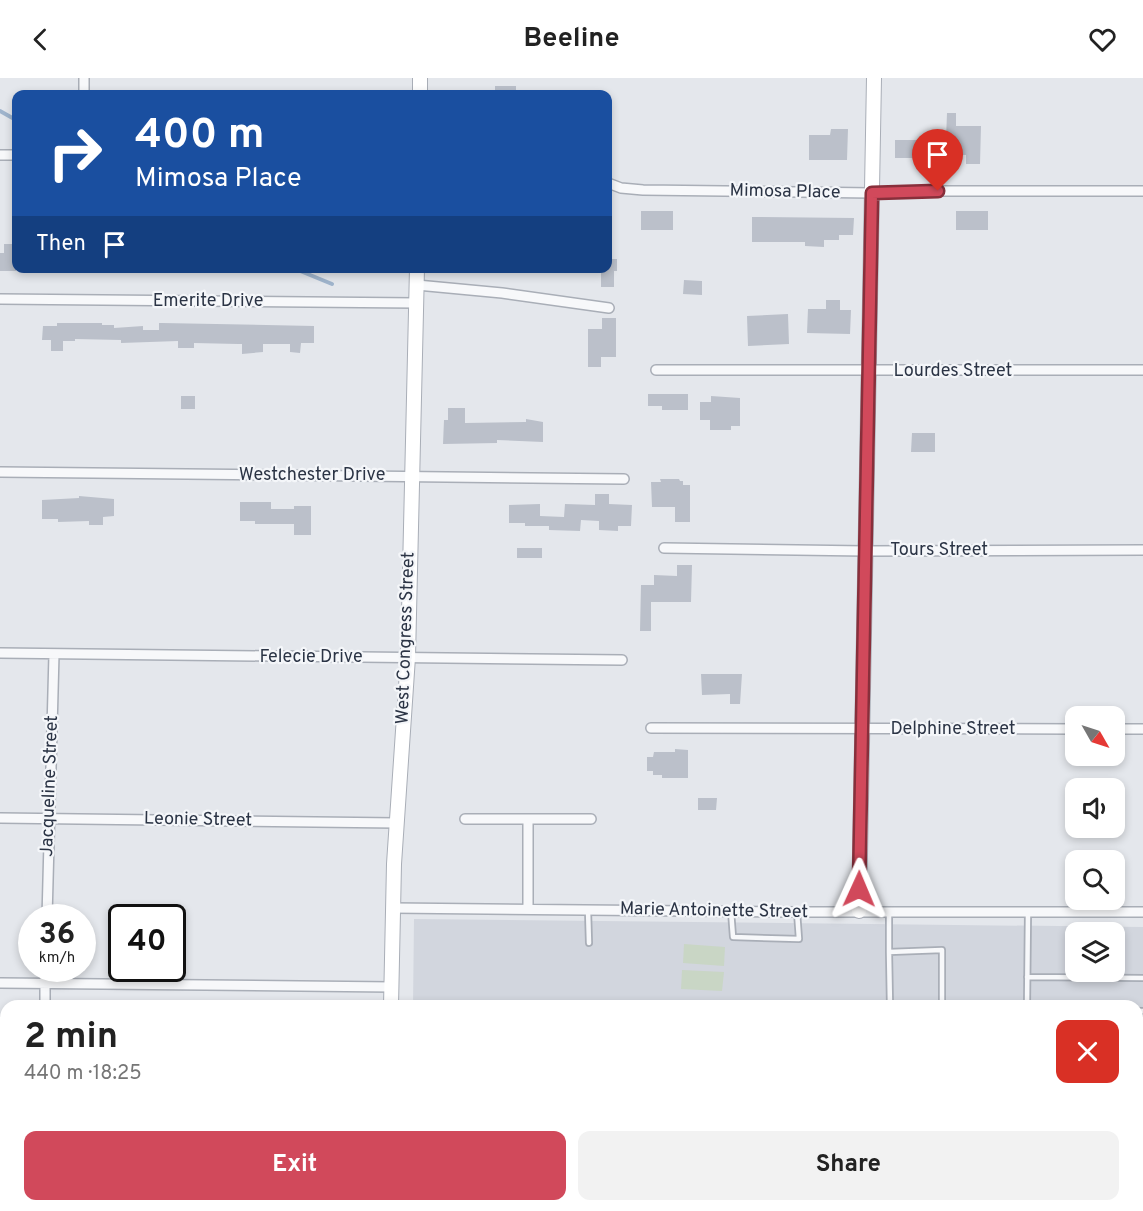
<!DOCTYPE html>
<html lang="en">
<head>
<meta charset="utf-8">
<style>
	body { margin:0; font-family:Overpass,sans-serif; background:#f2f2f2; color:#222; height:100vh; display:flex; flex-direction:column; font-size:22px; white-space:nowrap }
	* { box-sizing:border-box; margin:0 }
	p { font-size:20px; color:#767676 }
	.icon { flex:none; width:33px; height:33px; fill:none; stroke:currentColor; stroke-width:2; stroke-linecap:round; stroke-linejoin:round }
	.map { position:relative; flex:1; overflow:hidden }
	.panel { position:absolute; left:0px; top:922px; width:1143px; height:212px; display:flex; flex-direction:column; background:#fff; border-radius:18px 18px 0 0; box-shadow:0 3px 9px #0003 }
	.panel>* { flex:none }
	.guide { position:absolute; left:12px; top:12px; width:600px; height:183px; border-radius:12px; box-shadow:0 3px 9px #0003; background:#1a4fa0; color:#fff; overflow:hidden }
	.needle { width:39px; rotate:129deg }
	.tools { position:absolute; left:1065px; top:628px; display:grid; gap:12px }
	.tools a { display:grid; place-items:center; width:60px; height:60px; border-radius:12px; background:#fff; box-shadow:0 3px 9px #0003; font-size:30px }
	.speed { position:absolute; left:18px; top:826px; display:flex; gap:12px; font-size:30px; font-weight:700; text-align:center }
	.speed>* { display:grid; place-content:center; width:78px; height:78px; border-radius:50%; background:#fff; box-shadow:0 3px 9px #0003; line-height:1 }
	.speed small { font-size:15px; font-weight:400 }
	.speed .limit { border:3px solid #111; border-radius:9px; background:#fff; color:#111 }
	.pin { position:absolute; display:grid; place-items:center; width:51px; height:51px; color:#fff; margin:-62px -26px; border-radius:50% 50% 50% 0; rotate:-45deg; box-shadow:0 0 6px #0007 }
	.pin .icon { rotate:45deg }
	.me { position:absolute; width:66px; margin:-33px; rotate:1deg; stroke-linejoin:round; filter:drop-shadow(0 0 4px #0008) }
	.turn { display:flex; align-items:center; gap:21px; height:126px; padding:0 24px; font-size:27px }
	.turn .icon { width:78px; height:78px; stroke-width:2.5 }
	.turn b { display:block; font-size:42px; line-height:51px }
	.then { display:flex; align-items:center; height:57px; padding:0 24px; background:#0003; gap:12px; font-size:22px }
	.round { display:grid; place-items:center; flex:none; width:63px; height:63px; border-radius:12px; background:#f2f2f2 }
	.headline { display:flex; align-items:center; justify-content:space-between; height:102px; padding:0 24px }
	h1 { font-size:36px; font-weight:700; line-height:45px }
	.cta { display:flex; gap:12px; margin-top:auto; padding:12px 24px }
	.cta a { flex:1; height:69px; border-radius:12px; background:#d1495b; color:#fff; font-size:24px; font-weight:700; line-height:69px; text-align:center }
	.cta a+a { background:#f2f2f2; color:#222 }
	header { display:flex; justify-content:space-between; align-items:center; height:78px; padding:0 24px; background:#fff; font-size:27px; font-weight:700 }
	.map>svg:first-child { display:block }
	.built { fill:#d2d6de; fill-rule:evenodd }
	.green { fill:#c9d6c5 }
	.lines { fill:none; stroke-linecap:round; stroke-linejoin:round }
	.stream { stroke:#9fb4cc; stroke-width:4 }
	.building { fill:#bbc0ca }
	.lane-casing { stroke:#a9aeb7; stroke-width:8 }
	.street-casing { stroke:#a9aeb7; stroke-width:12 }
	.secondary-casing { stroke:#a9aeb7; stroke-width:16 }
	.lane { stroke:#f7f8fa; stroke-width:4.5 }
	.street { stroke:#f7f8fa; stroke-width:9 }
	.secondary { stroke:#fff; stroke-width:14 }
	.route-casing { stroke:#882f3b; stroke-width:15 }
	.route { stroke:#d1495b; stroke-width:10 }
	.labels { text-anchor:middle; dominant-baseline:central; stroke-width:4.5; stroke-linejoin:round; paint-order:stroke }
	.street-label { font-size:18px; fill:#2b3445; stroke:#f4f6f9 }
</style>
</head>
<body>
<header><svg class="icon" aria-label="back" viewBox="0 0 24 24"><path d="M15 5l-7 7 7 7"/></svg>Beeline<svg class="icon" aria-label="heart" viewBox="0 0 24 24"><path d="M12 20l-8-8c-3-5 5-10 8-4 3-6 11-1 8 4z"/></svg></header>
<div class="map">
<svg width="1143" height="1133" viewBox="0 0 1143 1133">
	<rect width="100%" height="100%" fill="#e4e7ec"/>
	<!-- built -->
	<path class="built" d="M414 841 1143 849V1133H410V1128H1137V928H413ZM1076 855H1114V894H1076Z"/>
	<!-- green -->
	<path class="green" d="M684 866 725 869 724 888 683 885Z
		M682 892 724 894 722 913 681 911Z
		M1137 1080H1143V1133H974V1128H1137Z"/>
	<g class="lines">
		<!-- stream -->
		<path class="stream" d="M0 33 16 42
			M293 190 332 206"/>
	</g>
	<!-- building -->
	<path class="building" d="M495 8H516V16H495Z
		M947 35H956V48H981L980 86H966V77L936 76V80H895V62H946Z
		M831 51H848L847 82H809V57H830Z
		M641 133H673V152H641Z
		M956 133H988V152H956Z
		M752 139 854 140 853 157H839V162H824V169L805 168V164H752Z
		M4 166H16V193H0V175H4Z
		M608 181H617V193H614V209H601V190H608Z
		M684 202 702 203V217L683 216Z
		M826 222H840V232H851L850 256 807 255 808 231H826Z
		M788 236 789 266 748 268 747 238Z
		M602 240H616V279H601V289H588V251H602Z
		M57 245H102V247H114V250L143 248V252H159V245H162L314 248V265H301L300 275 290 274V266H263V274L242 276V266H238L194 265V270H178V263L121 265V262L75 261V263H63V273H51V262H42L43 248H57Z
		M648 316H688V332H662V328H648Z
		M181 318H195V331H181Z
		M711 318 740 320V348H731V352H710V342H700V324H711Z
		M448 330H465V345L526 344V341L543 344V364L497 362V365L443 366 444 342H448Z
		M912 355H935V374H911Z
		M660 401H679L680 403H683V407H690V444H675V429H652L651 404H661Z
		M595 416H609V426L632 427 631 448H618V453L599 452V443L581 442 580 453 549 452V448H525V445H509V427L540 426V438L564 439 565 426 595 427Z
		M79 418 114 421V438L103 439V447H89V443L58 444V441H42V422L79 420Z
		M240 424H271V431H294V428H311V457H294V446H255V443H240Z
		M517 470H542V480H517Z
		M677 487H692L691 524H651V553H640L641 507H654V497L677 498Z
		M701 596H742L740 626H730V616L702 617Z
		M675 671 688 672V700H662V697H653V693H647V679H653L654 674H675Z
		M698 720H717L716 732H698Z"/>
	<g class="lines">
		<!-- lane casing -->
		<g class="lane-casing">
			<path id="lane" d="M588 832 589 865
				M731 833 733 859 799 861 797 834
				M889 834V874L942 872V928
				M889 874 890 928
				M1027 899 1143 900
				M1027 928 1028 834
				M1137 933H1143
				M1137 967H1143
				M1137 999H1143
				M681 1128V1133
				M518 1133V1128"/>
		</g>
		<!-- street casing -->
		<g class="street-casing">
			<path id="street" d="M84 16V0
				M0 77H16
				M608 105 621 110 643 112 872 115 938 113H1143
				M417 207 502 215 609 230
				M0 221 416 225
				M656 292H1143
				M0 394 624 401
				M664 470 865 473 1143 472
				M0 575 622 582
				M651 650 1076 651
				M1114 651H1143
				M0 740 396 745
				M465 741H591
				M393 830 797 834H1143
				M528 831V741
				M47 840 54 576
				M0 905 392 909
				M45 928V891
				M0 1084H6
				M0 1099H6
				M40 1133V1128"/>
		</g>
		<!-- secondary casing -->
		<g class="secondary-casing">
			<path id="secondary" d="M420 16V0
				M859 833 874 0
				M391 928 394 786 408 579 417 190
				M386 1133V1128"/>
		</g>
		<!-- lane -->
		<use href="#lane" class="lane"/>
		<!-- street -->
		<use href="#street" class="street"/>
		<!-- secondary -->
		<use href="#secondary" class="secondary"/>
	</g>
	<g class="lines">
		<!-- route casing -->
		<g class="route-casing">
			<path id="route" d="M859 811 872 115 938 113"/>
		</g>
		<!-- route -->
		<use href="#route" class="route"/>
	</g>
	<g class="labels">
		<!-- street labels -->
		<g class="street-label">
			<text transform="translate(785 114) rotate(1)">Mimosa Place</text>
			<text x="208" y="223">Emerite Drive</text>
			<text x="953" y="293">Lourdes Street</text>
			<text x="312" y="397">Westchester Drive</text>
			<text x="939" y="472">Tours Street</text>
			<text transform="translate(406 560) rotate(-88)">West Congress Street</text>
			<text x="311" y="579">Felecie Drive</text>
			<text x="953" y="651">Delphine Street</text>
			<text transform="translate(50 708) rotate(-88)">Jacqueline Street</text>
			<text transform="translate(198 742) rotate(1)">Leonie Street</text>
			<text transform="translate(714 833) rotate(1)">Marie Antoinette Street</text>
		</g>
	</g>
</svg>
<div class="tools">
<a><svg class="needle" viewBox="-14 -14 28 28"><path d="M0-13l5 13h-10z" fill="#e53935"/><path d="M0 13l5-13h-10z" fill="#767676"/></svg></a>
<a><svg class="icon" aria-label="sound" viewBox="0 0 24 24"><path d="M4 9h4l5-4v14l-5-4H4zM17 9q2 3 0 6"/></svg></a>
<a><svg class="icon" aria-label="search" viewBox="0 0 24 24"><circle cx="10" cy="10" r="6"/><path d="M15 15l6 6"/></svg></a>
<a><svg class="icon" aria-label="layers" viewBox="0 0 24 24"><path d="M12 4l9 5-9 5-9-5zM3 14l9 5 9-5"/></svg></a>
</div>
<div class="speed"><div>36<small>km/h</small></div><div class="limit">40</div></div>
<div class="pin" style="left:938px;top:113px;background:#d93025"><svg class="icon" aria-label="arrive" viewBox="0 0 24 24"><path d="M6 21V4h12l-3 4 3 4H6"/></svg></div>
<svg class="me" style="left:859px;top:811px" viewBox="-20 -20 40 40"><path d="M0-17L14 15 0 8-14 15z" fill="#d1495b" stroke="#fff" stroke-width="4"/></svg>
<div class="guide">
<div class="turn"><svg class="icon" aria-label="right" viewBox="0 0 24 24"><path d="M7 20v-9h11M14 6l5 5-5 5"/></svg><div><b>400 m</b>Mimosa Place</div></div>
<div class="then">Then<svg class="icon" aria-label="arrive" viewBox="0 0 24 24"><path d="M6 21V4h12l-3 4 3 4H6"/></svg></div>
</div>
<section class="panel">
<div class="headline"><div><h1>2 min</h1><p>440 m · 18:25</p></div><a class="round" style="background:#d93025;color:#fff"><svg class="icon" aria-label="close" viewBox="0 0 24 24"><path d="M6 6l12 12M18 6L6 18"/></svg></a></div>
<div class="cta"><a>Exit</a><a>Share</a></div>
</section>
</div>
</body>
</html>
